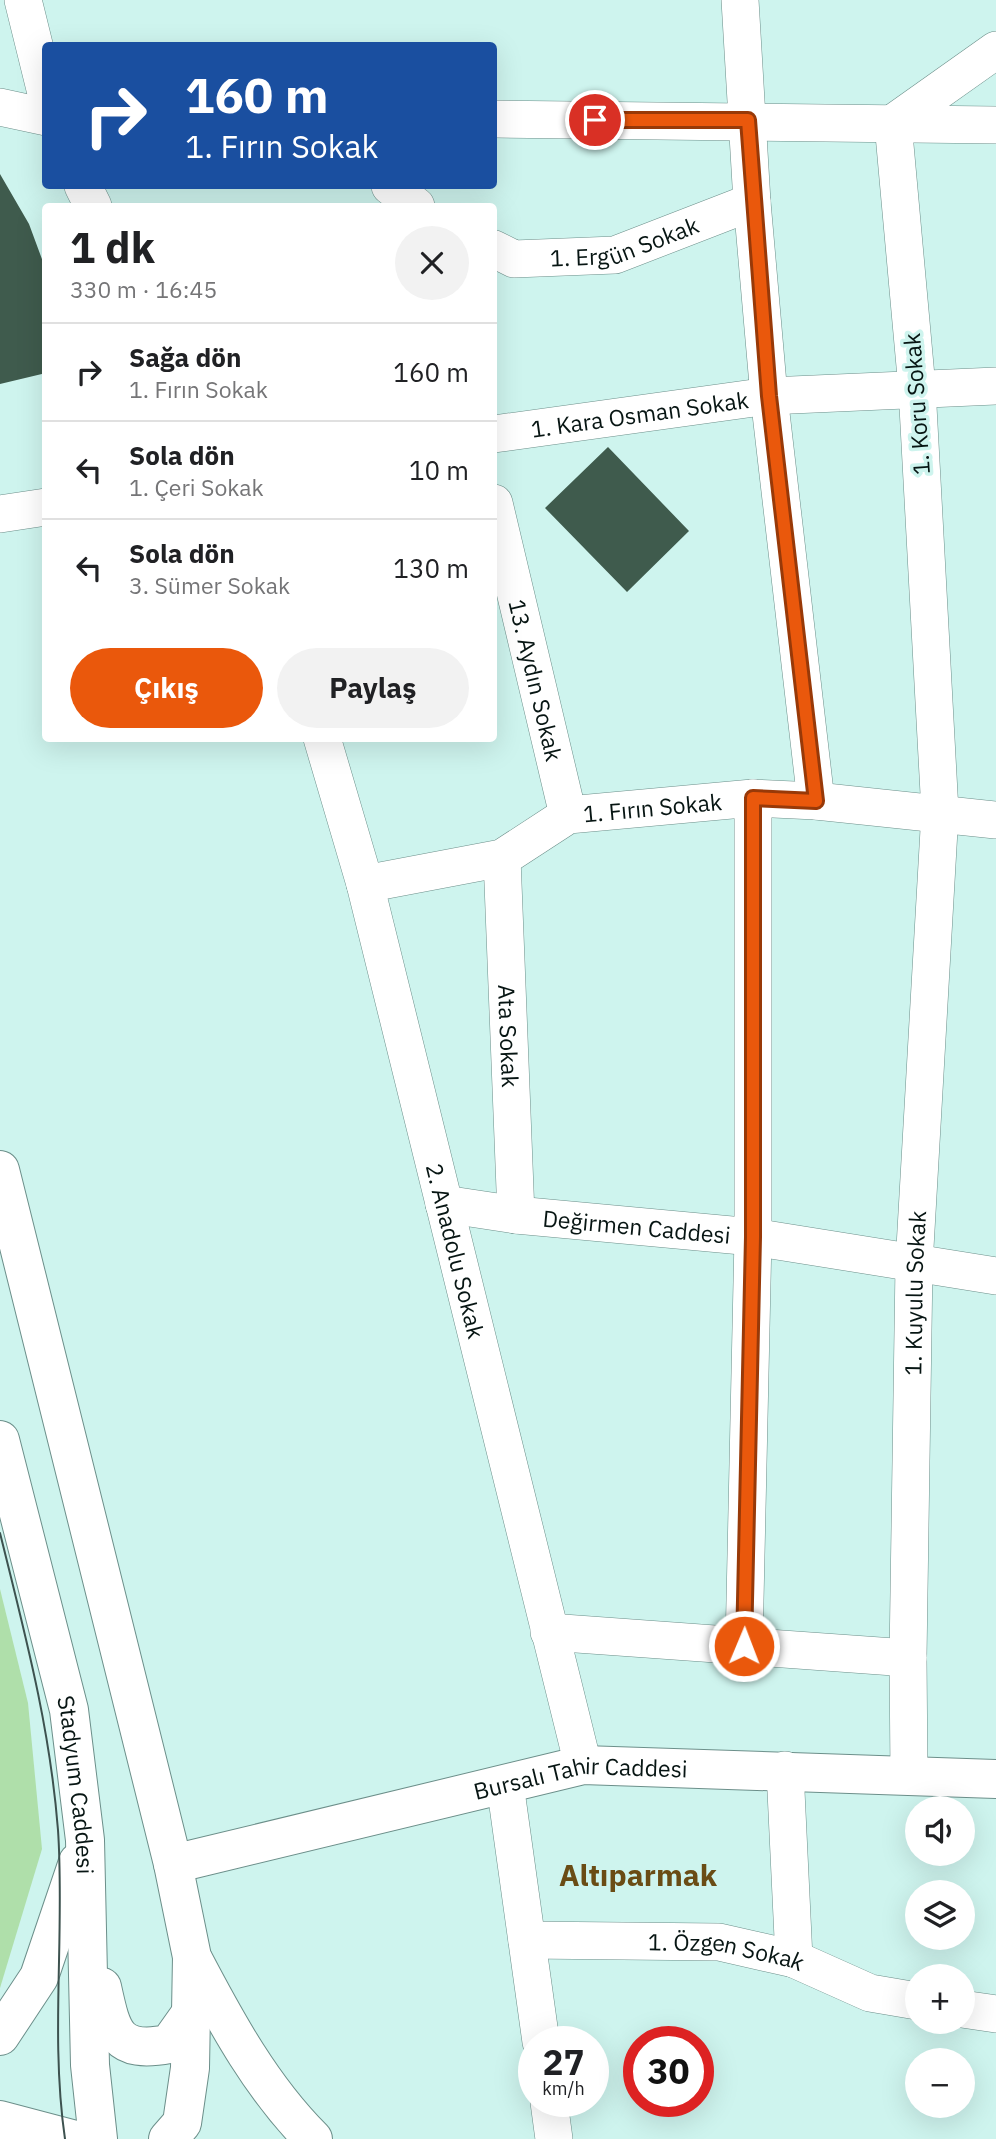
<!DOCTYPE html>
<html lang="tr">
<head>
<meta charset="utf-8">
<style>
	body { margin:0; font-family:"IBM Plex Sans",sans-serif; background:#f2f2f2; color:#202124; height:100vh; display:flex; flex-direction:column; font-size:26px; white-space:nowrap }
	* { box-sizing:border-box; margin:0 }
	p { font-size:23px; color:#757577 }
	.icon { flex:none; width:38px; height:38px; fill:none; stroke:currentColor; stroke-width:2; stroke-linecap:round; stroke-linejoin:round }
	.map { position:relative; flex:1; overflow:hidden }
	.panel { position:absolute; left:42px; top:203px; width:455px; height:539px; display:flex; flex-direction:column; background:#fff; border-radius:7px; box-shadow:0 7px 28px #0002 }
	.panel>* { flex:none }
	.hud { position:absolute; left:42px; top:42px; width:455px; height:147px; border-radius:7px; box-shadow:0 7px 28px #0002; background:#1a4fa0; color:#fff; overflow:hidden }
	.controls { position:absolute; left:905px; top:1796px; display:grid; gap:14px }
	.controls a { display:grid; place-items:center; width:70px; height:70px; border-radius:50%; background:#fff; box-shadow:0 7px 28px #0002; font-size:35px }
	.speed { position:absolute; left:518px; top:2026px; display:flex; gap:14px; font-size:35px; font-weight:700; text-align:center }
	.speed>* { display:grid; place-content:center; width:91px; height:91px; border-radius:50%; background:#fff; box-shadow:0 7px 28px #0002; line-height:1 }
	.speed small { font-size:18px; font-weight:400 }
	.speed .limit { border:10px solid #d22; background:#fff; color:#111 }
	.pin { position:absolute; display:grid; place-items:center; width:60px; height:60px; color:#fff; margin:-30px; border:4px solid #fff; border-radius:50%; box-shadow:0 2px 7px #0007 }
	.me { position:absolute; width:77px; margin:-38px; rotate:1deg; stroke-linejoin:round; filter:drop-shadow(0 0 5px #0008) }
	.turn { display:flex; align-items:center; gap:24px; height:147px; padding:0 28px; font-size:32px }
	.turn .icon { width:91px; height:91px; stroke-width:2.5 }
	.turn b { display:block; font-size:49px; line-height:60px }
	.round { display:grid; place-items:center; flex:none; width:74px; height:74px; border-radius:37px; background:#f2f2f2 }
	.head { display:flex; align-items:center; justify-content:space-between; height:119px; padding:0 28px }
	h1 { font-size:42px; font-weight:700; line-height:52px }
	.primary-button { display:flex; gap:14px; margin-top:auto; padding:14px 28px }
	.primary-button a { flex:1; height:80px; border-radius:42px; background:#ea580c; color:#fff; font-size:28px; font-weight:700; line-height:80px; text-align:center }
	.primary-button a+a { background:#f2f2f2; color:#202124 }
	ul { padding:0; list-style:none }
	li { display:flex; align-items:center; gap:21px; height:98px; padding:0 28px; border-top:2px solid #e0e0e0 }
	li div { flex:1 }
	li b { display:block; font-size:26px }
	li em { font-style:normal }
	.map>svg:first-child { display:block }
	.green { fill:#afdfaa }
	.building { fill:#3f5b4d }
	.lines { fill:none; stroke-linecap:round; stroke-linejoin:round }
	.minor-casing { stroke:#6c8f8a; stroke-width:38 }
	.major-casing { stroke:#6c8f8a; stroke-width:40 }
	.minor { stroke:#fff; stroke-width:37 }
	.major { stroke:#fff; stroke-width:38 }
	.tram { stroke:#3d524f; stroke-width:2 }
	.route-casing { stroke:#983908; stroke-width:18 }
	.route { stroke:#ea580c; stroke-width:12 }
	.labels { text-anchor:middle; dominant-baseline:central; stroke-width:7; stroke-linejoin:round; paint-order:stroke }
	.street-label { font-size:23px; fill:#071513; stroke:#cef4ee }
	.district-label { font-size:30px; font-weight:bold; fill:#6a4c15; stroke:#cef4ee }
</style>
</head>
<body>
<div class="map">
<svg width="996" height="2139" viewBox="0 0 996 2139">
	<rect width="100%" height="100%" fill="#cef4ee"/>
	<!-- green -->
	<path class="green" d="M0 1589 28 1703 42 1849 0 1988Z"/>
	<!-- building -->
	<path class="building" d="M0 174 29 224 46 270V373L0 384Z
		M608 447 689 531 627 592 545 508Z"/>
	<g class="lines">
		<!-- minor casing -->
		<g class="minor-casing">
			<g id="minor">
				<path d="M23 0 46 93"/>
				<path d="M740 0 752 202 769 396 816 801"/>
				<path d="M0 107 46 117"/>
				<path d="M494 119 996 125"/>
				<path d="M83 186 93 206"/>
				<path d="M390 186 416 206"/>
				<path id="s1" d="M494 249 514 259 615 255 752 202"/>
				<path id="s2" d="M494 434 769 396 996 386"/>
				<path id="s3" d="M494 503 568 815"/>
				<path d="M0 514 46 507"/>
				<path id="s4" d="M322 738 365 884 583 1765"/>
				<path id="s5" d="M502 858 516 1215"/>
				<path id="s6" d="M365 884 502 858 568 815 753 798 816 801 996 820"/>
				<path id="s7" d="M444 1204 516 1215 753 1237 996 1276"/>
				<path d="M549 1632 908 1658"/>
				<path d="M744 1646 753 1237V798"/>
				<path d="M785 1770 794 1959"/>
				<path id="s8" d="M909 1774 908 1658 914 1265 940 812 917 388 893 123 996 50"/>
				<path d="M505 1784 541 2042"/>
				<path id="s9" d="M527 1940 719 1942 794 1959 870 1993 917 2001"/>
				<path d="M962 2009 996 2014"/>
				<path d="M549 2102 554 2139"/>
			</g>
		</g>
		<!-- major casing -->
		<g class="major-casing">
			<g id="major">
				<path d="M0 1170 173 1864 192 1957 190 2068 182 2123 168 2139"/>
				<path id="s10" d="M0 1440 69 1710 85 1840 90 2065 98 2139"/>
				<path id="s11" d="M173 1864 583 1765 996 1779"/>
				<path d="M194 1961C227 2024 262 2088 313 2139"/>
				<path d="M102 1987C112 2033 116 2054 169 2044L191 2013"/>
				<path d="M0 2036 39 1977 78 1862"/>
				<path d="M0 2120 72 2139"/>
			</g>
		</g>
		<!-- minor -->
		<use href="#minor" class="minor"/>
		<!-- major -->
		<use href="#major" class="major"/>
		<!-- tram -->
		<path class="tram" d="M0 1533C25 1634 50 1727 58 1830 65 1933 50 2037 65 2139"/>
	</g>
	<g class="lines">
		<!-- route casing -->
		<g class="route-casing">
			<path id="route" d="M595 120H748L769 396 816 801 753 798V1237L744 1646"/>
		</g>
		<!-- route -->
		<use href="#route" class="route"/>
	</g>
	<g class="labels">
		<!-- street labels -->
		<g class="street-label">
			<text stroke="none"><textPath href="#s1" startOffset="135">1. Ergün Sokak</textPath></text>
			<text transform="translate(916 404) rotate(-94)">1. Koru Sokak</text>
			<text stroke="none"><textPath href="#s2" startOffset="147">1. Kara Osman Sokak</textPath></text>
			<text stroke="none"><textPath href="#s3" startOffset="182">13. Aydın Sokak</textPath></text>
			<text stroke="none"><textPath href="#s6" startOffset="303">1. Fırın Sokak</textPath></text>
			<text stroke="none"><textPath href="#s5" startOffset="178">Ata Sokak</textPath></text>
			<text stroke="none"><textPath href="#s7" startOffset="194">Değirmen Caddesi</textPath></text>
			<text stroke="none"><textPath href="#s4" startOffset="530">2. Anadolu Sokak</textPath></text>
			<text stroke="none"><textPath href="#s8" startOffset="481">1. Kuyulu Sokak</textPath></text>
			<text stroke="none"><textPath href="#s11" startOffset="418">Bursalı Tahir Caddesi</textPath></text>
			<text stroke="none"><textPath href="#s10" startOffset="354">Stadyum Caddesi</textPath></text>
			<text stroke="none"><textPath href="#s9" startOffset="200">1. Özgen Sokak</textPath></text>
		</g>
		<!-- district labels -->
		<g class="district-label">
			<text x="638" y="1874">Altıparmak</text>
		</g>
	</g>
</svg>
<div class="controls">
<a><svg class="icon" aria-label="sound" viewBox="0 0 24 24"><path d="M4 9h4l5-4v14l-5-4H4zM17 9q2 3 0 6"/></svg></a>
<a><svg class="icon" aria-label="layers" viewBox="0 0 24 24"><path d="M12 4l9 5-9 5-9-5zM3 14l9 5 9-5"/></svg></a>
<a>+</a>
<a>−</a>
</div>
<div class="speed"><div>27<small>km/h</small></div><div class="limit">30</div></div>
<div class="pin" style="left:595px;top:120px;background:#d93025"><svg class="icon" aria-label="arrive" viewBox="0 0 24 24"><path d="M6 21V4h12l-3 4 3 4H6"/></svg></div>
<svg class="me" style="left:744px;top:1646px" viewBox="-20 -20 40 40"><circle r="17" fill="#ea580c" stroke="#fff" stroke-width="3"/><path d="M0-11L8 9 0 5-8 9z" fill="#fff"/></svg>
<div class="hud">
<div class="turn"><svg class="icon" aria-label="right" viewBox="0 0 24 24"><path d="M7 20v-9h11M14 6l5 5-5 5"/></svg><div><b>160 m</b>1. Fırın Sokak</div></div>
</div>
<section class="panel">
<div class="head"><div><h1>1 dk</h1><p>330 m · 16:45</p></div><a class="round"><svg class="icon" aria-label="close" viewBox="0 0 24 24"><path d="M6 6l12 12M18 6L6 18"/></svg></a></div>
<ul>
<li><svg class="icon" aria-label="right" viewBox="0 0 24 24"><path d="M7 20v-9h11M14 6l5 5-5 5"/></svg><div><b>Sağa dön</b><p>1. Fırın Sokak</p></div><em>160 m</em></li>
<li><svg class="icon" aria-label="left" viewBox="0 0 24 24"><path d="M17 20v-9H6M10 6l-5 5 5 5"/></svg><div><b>Sola dön</b><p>1. Çeri Sokak</p></div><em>10 m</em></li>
<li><svg class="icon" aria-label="left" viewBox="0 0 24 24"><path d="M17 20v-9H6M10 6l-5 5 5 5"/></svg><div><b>Sola dön</b><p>3. Sümer Sokak</p></div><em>130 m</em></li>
</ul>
<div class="primary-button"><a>Çıkış</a><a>Paylaş</a></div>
</section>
</div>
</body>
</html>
